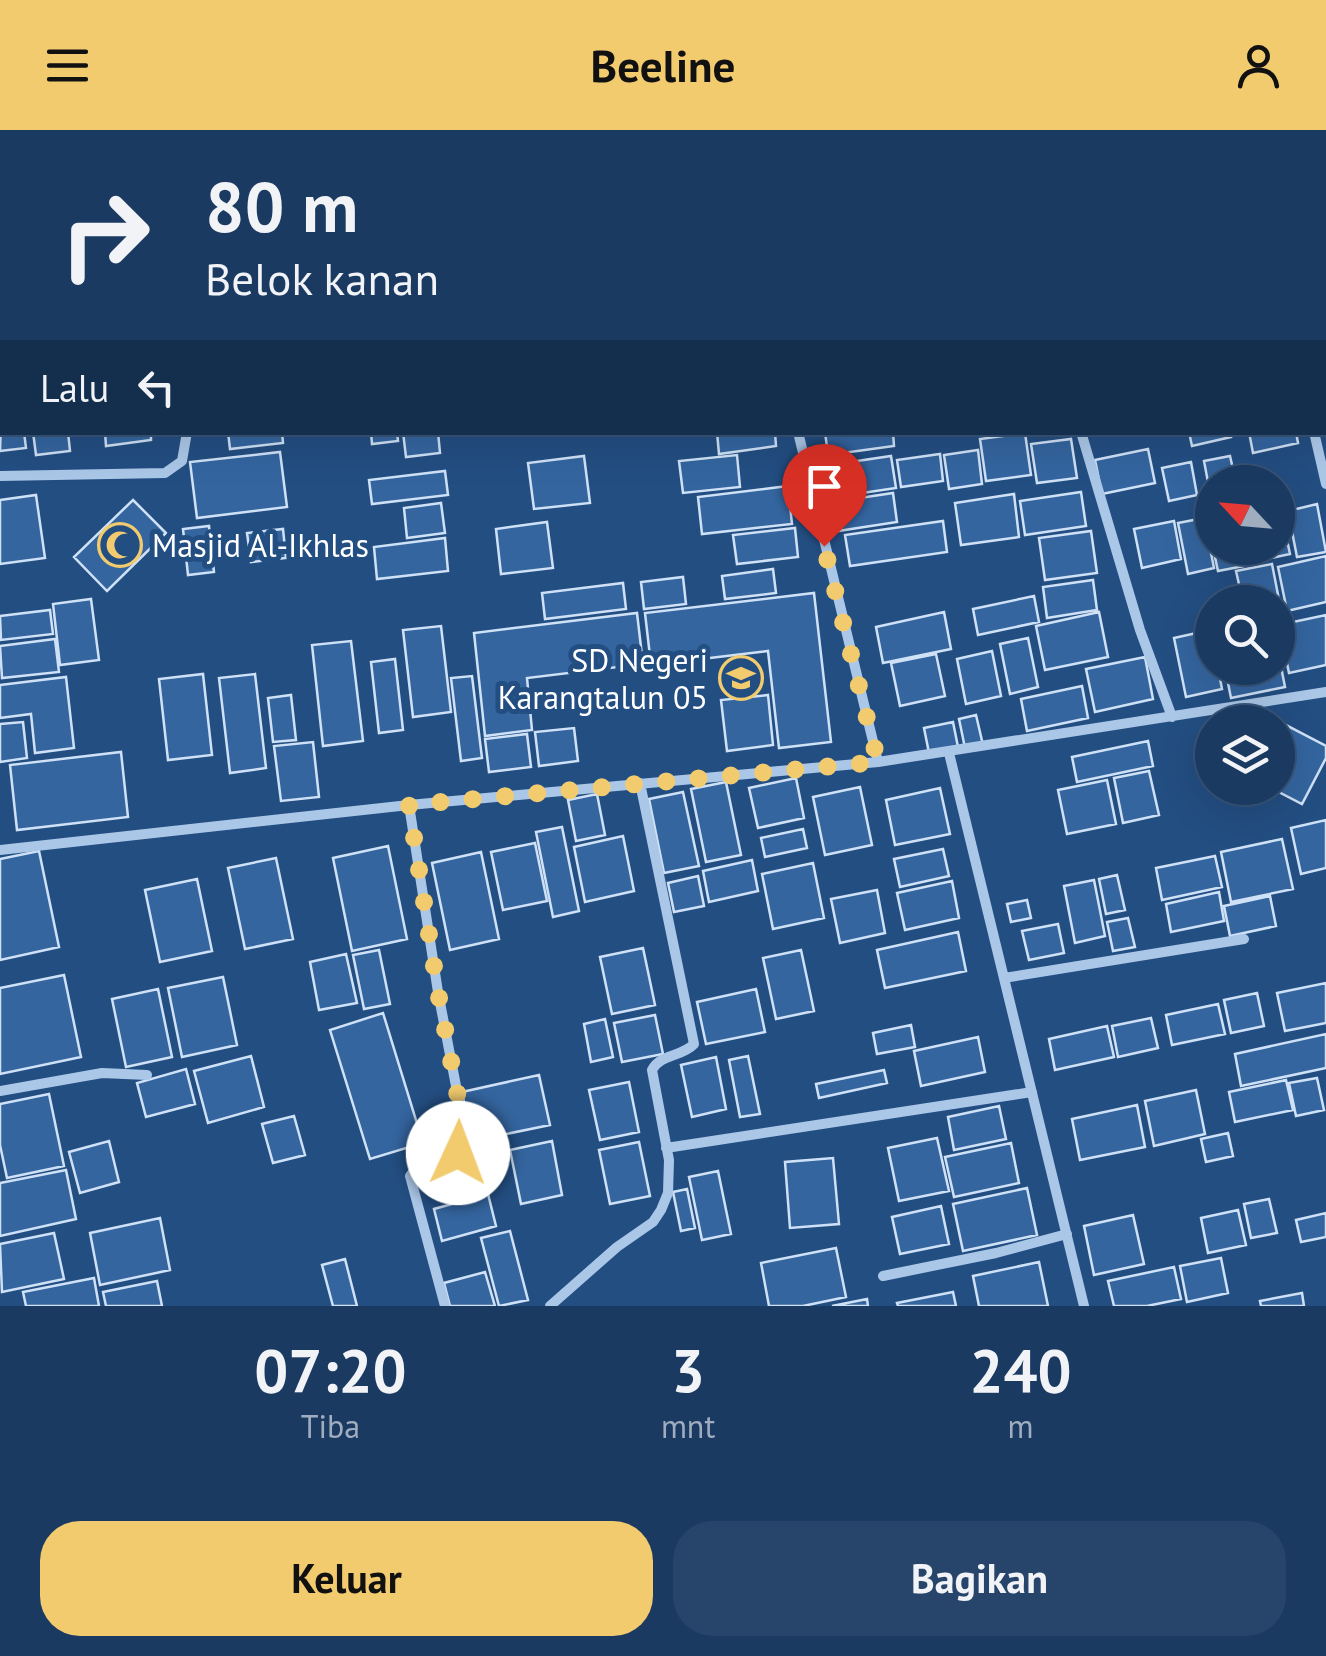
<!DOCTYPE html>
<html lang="id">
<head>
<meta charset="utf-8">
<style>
	body { margin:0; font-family:"PT Sans",sans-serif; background:#27456b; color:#f1f3f6; height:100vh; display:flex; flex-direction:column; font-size:38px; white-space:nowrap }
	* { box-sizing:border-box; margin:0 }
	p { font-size:32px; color:#9fadbe }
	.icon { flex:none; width:55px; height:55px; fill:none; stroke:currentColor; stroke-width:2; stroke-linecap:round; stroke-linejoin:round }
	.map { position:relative; height:1176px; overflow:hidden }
	.drawer { display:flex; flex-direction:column; background:#1a3a62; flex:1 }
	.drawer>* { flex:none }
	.top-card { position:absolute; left:0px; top:0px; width:1328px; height:305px; box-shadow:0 10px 40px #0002,0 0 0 2px #385477; background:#1a3a62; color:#f1f3f6; overflow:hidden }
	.needle { width:65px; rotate:296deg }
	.fabs { position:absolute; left:1195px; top:335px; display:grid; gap:20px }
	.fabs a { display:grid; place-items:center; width:100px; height:100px; border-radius:50%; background:#1a3a62; box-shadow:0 10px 40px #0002,0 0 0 2px #385477; font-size:50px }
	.pin { position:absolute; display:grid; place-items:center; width:85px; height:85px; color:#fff; margin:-102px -42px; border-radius:50% 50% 50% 0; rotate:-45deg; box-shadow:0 0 10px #0007 }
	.pin .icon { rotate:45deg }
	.me { position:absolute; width:110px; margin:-55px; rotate:2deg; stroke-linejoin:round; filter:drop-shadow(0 0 8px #0008) }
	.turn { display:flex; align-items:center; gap:35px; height:210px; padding:0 40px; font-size:45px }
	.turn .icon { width:130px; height:130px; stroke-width:2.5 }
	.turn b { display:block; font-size:70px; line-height:85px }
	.then { display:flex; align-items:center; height:95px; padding:0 40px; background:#0003; gap:20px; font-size:38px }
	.eta { display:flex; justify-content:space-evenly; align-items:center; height:170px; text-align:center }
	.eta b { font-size:60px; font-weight:800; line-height:70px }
	.button { display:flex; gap:20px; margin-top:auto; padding:20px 40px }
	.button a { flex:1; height:115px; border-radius:40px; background:#f2cb6f; color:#111; font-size:40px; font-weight:800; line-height:115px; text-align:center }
	.button a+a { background:#27456b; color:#f1f3f6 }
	header { display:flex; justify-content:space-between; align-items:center; height:130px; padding:0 40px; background:#f2cb6f; color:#111; font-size:45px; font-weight:800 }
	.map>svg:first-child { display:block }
	.building { fill:#34659f; stroke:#cfe1f6; stroke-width:2.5 }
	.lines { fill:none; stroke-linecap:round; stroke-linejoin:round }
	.minor { stroke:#abc7e8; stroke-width:10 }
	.route { stroke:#f2cb6f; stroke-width:18; stroke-dasharray:0 32.4 }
	.labels { text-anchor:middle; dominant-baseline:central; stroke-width:10; stroke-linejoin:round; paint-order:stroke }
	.poi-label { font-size:32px; fill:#fff; stroke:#234e82; text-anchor:start }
</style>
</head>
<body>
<header><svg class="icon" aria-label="menu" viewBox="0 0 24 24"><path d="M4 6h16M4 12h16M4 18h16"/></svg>Beeline<svg class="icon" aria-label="person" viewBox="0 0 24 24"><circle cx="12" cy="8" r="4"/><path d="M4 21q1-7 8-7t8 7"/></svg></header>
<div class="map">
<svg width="1326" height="1176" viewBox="0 0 1326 1176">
	<rect width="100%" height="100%" fill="#234e82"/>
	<!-- building -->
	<path class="building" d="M358 0H415V2H358Z
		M521 0H562V2H521Z
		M565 0H610V2H565Z
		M624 0H718L719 2H625Z
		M865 0H941V2H865Z
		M2 263V302H24L26 318 0 321Z
		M33 302H68L70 321 36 325Z
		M105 302H151V310L106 316Z
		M228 302H282L283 313 230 319Z
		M371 302H397L398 311 372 314Z
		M403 302H438L440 323 406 327Z
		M717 302H775L776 316 719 324Z
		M825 302H893L894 316 828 325Z
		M1189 302H1230L1231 307 1192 316Z
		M1249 302H1296L1298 313 1253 323Z
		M1025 303 1031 345 986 351 980 309Z
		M1071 309 1077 348 1037 353 1031 314Z
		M1148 319 1155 353 1102 364 1095 330Z
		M978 320 982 354 949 359 944 325Z
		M280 322 287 377 197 388 190 332Z
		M940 324 943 351 901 357 897 330Z
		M737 325 740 357 683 363 679 331Z
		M584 326 590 373 534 379 528 333Z
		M891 326 896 358 835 367 830 335Z
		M1230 326 1236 352H1212L1211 368 1204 331Z
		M1191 332 1197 365 1169 371 1162 338Z
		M445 341 448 365 372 374 369 350Z
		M788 356 792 394 702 404 698 367Z
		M1081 362 1086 396 1025 405 1020 371Z
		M893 363 897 392 838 401 833 372Z
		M1014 364 1019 407 961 415 955 373Z
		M36 365 45 428 0 434V370Z
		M133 370 166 403 107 461 74 427Z
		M441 373 445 403 407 408 404 378Z
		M1317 374 1326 422 1297 427 1288 381Z
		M1204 388 1214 438 1188 444 1178 393Z
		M943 391 947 422 850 436 845 405Z
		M1174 391 1181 429 1142 438 1134 399Z
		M1283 391 1290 424 1253 432 1249 418H1278V392Z
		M547 392 553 438 501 444 496 399Z
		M209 396 214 442 188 445 183 399Z
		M795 398 798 427 737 434 733 405Z
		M283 399 286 428 251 432 247 403Z
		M1091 401 1097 443 1045 450 1039 408Z
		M445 408 448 441 377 449 374 417Z
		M1213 418H1240L1244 436 1218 441Z
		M1326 426V472L1287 481 1278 437Z
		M1272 434 1281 480 1278 481V472H1243L1236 441Z
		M773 439 776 463 725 469 722 446Z
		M683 447 686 474 644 479 641 452Z
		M1093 450 1097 480 1047 488 1043 457Z
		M623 453 626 479 545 489 542 463Z
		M814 463 831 612 779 618 768 521 651 535 645 483Z
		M1034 466 1039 492 978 505 973 479Z
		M91 469 99 530 60 535 53 474Z
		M50 480 53 504 1 510 0 486Z
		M944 482 951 519 883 533 876 497Z
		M1099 482 1108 527 1045 540 1036 496Z
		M637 483 643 534 527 548 532 600 485 606 474 503Z
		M1326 485V535L1289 543 1279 495Z
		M441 496 451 582 413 587 403 500Z
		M1210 500 1212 538H1218L1222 559 1186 567 1174 508Z
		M1028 508 1038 557 1010 564 1000 514Z
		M55 509 59 542 2 548 0 516Z
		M351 511 363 611 323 616 312 515Z
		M992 521 1001 566 966 574 957 529Z
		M1278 521 1285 557 1231 568 1225 538H1278Z
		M936 524 945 566 900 576 891 533Z
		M1145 527 1153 569 1095 582 1086 539Z
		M395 529 403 600 379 603 371 532Z
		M203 544 212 625 168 630 159 549Z
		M255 544 266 638 230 643 219 548Z
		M472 546 482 628 461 631 451 548Z
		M66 547 74 618 35 623 31 584 0 588V555Z
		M1082 556 1088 588 1027 601 1021 569Z
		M291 565 296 610 273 612 268 568Z
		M768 565 773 615 727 621 721 570Z
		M1259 581 1326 616V628L1302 674 1271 658H1278V592H1253Z
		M976 585 983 615 965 618 959 589Z
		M23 592 27 628 0 632V594Z
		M953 592 958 617 929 623 924 598Z
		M574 598 578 631 539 636 535 602Z
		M527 604 531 637 489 642 485 609Z
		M1148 611 1153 636 1077 652 1072 627Z
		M313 612 319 667 281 671 274 616Z
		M121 622 128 687 17 700 10 635Z
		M1149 641 1159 685 1123 693 1114 648Z
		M796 648 804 688 758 698 749 658Z
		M1107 650 1116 694 1067 704 1058 660Z
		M726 652 741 725 706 732 691 659Z
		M860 657 872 715 825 725 813 667Z
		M940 658 950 704 895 715 886 670Z
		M683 662 699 736 664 743 649 669Z
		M597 664 605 705 576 711 568 670Z
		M1326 690V738L1301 744 1291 698Z
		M562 697 579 781 553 787 536 702Z
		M803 699 807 718 765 727 761 708Z
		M623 706 634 761 585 772 574 717Z
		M1282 709 1293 759 1231 772 1221 722Z
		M535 713 547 771 503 780 491 722Z
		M388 716 407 809 352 821 333 728Z
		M943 719 949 746 900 757 894 729Z
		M39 721 59 817 0 830V729Z
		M481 722 499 809 450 820 432 733Z
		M1215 726 1222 757 1162 770 1156 738Z
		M276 728 293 809 245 819 228 738Z
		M752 730 758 761 709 772 703 741Z
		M813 733 824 788 773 799 762 744Z
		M1117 745 1125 780 1106 784 1099 749Z
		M698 746 704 776 674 782 668 753Z
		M197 749 212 821 160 832 145 760Z
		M1094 750 1105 806 1075 813 1064 756Z
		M952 751 959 788 905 800 897 763Z
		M877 760 885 803 840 813 831 769Z
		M1219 762 1224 791 1171 802 1166 774Z
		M1270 766 1276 796 1230 806 1224 776Z
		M1027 770 1031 788 1011 792 1007 774Z
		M1128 788 1135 817 1113 821 1107 792Z
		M1058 794 1064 823 1029 830 1022 801Z
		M958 802 966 841 885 858 877 820Z
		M643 818 655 875 612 884 600 827Z
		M379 820 390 874 364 879 353 825Z
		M801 820 814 881 776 889 763 828Z
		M346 824 357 873 319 880 310 832Z
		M64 845 81 927 0 944V858Z
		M223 847 237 915 182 927 168 858Z
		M1326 853V893L1285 901 1277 863Z
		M158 859 172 927 126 937 112 869Z
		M756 859 765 902 706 914 697 872Z
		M1257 863 1264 896 1231 903 1224 870Z
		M1218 874 1225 904 1172 915 1166 885Z
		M383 883 423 1013 370 1029 330 900Z
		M655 885 663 924 622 932 614 893Z
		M1151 888 1158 918 1118 927 1112 896Z
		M605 889 613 927 591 932 584 894Z
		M911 895 915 917 877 924 873 903Z
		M1107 896 1114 927 1055 940 1049 909Z
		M1326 904V938L1241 956 1235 924Z
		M978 907 985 942 921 956 914 921Z
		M251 926 264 977 208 993 194 941Z
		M748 926 760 984 740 987 729 930Z
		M716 927 726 979 692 987 681 935Z
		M186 939 195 974 146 987 137 953Z
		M884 940 887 953 819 968 816 954Z
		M539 945 550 995 472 1011 462 962Z
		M1317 948 1324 980 1296 986 1289 953Z
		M1286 950 1293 980 1235 992 1229 962Z
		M629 952 639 1002 600 1010 589 960Z
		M1196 960 1205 1004 1154 1016 1145 971Z
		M49 964 64 1036 7 1048 0 1015V974Z
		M1137 975 1145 1017 1080 1030 1072 989Z
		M999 976 1006 1009 954 1020 948 987Z
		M294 986 305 1025 273 1033 262 994Z
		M1228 1003 1233 1026 1206 1032 1201 1009Z
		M937 1008 949 1061 899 1071 888 1018Z
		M109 1011 119 1052 80 1063 69 1022Z
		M552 1011 562 1065 521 1074 510 1020Z
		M639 1012 650 1066 610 1074 599 1020Z
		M1011 1013 1019 1053 954 1067 945 1027Z
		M833 1028 839 1094 790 1098 785 1032Z
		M464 1038 468 1054 432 1064 428 1048Z
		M66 1040 76 1089 0 1106V1053Z
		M718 1041 731 1104 702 1110 689 1047Z
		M1027 1058 1037 1105 963 1121 953 1074Z
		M687 1059 695 1098 681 1101 673 1062Z
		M488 1064 496 1096 442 1111 434 1079Z
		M1269 1069 1277 1103 1251 1108 1244 1074Z
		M941 1076 949 1114 900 1124 892 1087Z
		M1238 1080 1246 1115 1208 1123 1201 1088Z
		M1326 1083V1107L1301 1112 1296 1090Z
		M1133 1085 1144 1134 1094 1145 1084 1096Z
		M160 1088 170 1140 100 1155 90 1103Z
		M510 1101 528 1170 499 1176 481 1108Z
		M54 1103 64 1149 2 1162 0 1114Z
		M836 1118 846 1167 803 1176H769L761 1133Z
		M1221 1128 1228 1163 1187 1172 1180 1136Z
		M345 1129 357 1176H333L322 1135Z
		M1039 1132 1048 1176H979L973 1146Z
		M1174 1137 1181 1169 1147 1176H1114L1108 1151Z
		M485 1142 495 1176H450L444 1153Z
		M94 1148 99 1176H26L23 1162Z
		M157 1151 162 1176H106L103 1162Z
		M953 1162 956 1176H898L897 1173Z
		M1302 1163 1304 1176H1261L1260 1171Z
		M867 1169 868 1176H832Z"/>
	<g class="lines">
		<!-- minor -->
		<path class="minor" d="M135 0V2
			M737 0 738 2
			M980 0 983 2
			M1325 109H1326
			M0 148H2
			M798 302 878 632
			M1081 302 1140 500 1172 587
			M1314 302 1326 354
			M0 346 165 343 182 331 187 302
			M949 623 1084 1176
			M409 675 438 862 465 1003 464 1020 419 1034 410 1046 445 1176
			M0 720 409 675 878 632 1326 562
			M1004 848 1244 809
			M0 961 102 943 147 945
			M666 1018 1032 962
			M883 1146 996 1123 1067 1104
			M550 1176 617 1117 653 1092 661 1080 668 1063 669 1030 652 940C660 924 682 927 694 914L640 653"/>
	</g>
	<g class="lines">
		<!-- route -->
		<path class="route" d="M458 1023 466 1018 465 1004 438 862 409 675 878 632 824 416"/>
	</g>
	<!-- icons -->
	<defs>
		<g id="mosque-ring" transform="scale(2.25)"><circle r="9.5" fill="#234e82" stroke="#f2cb6f" stroke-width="1.5"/><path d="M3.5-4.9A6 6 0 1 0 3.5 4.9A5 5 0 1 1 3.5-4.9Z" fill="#f2cb6f"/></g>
		<g id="school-ring" transform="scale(2.25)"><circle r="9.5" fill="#234e82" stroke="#f2cb6f" stroke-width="1.5"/><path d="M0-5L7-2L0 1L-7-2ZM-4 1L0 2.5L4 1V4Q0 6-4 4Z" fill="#f2cb6f"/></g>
	</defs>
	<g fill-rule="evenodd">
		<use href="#mosque-ring" x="120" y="415"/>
		<use href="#school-ring" x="741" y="548"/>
	</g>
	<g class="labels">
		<!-- poi labels -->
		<g class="poi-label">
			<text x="152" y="415">Masjid Al-Ikhlas</text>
			<text x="708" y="530" text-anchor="end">SD Negeri<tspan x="708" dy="37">Karangtalun 05</tspan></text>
		</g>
	</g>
</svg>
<div class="fabs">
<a><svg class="needle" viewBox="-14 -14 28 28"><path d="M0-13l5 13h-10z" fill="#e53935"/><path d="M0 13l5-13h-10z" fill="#9fadbe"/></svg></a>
<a><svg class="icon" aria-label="search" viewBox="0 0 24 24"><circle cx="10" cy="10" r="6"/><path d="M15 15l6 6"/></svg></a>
<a><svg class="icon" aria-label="layers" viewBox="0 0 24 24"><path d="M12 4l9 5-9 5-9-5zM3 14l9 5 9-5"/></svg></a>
</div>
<div class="pin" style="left:824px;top:416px;background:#d93025"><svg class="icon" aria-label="arrive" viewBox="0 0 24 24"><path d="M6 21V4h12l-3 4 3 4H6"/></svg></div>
<svg class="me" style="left:458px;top:1023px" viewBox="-20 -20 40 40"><circle r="19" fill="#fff"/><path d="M0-13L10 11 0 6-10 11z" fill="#f2cb6f"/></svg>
<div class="top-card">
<div class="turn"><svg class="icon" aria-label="right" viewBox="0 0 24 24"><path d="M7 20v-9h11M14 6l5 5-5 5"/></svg><div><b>80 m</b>Belok kanan</div></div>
<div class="then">Lalu<svg class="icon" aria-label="left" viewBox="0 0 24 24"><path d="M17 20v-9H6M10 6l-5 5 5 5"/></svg></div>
</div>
</div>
<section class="drawer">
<div class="eta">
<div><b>07:20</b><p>Tiba</p></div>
<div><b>3</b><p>mnt</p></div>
<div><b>240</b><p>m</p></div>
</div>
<div class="button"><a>Keluar</a><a>Bagikan</a></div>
</section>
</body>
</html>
